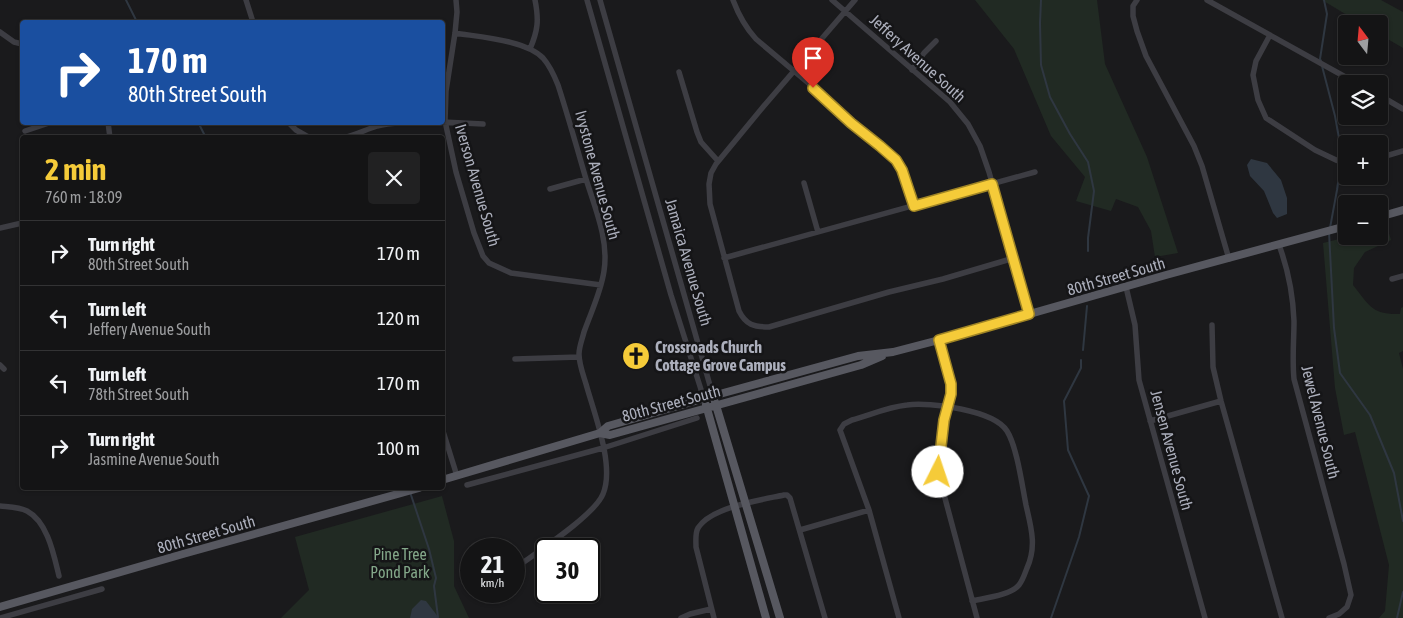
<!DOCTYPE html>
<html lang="en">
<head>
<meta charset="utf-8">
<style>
	body { margin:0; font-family:"Asap Condensed",sans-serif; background:#212122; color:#f1f3f6; height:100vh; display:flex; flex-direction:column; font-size:19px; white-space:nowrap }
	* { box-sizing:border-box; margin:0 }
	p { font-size:16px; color:#9d9ea0 }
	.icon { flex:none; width:28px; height:28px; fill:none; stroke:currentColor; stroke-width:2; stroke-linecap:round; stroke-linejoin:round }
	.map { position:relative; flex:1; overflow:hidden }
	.side { position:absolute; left:20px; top:135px; width:425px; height:355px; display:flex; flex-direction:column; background:#141415; border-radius:5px; box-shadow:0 1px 4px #0004,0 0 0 1px #333334 }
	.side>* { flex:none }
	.banner { position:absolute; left:20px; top:20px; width:425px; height:105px; border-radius:5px; box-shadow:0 1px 4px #0004,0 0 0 1px #333334; background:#1a4fa0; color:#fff; overflow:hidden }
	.needle { width:32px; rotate:344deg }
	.buttons { position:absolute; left:1338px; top:15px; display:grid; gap:10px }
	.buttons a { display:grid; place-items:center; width:50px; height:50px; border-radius:5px; background:#141415; box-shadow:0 1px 4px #0004,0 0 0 1px #333334; font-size:25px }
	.speed { position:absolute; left:460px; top:538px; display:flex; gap:10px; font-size:25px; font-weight:700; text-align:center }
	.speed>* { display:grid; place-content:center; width:65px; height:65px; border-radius:50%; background:#141415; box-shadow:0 1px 4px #0004,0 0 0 1px #333334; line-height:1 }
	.speed small { font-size:12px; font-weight:400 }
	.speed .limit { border:2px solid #111; border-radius:8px; background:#fff; color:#111 }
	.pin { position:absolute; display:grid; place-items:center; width:42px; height:42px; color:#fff; margin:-51px -21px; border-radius:50% 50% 50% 0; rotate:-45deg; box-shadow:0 0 5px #0007 }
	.pin .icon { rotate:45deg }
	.me { position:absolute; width:55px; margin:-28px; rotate:4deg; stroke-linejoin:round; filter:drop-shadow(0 0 4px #0008) }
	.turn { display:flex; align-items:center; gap:18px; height:105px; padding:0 25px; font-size:22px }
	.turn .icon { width:65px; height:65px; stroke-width:2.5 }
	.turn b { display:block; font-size:35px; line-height:42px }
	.round { display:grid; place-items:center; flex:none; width:52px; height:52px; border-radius:5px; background:#212122 }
	.head { display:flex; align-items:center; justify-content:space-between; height:85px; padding:0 25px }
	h1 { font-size:30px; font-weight:700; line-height:38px; color:#f5cb39 }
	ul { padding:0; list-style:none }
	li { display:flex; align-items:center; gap:15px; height:65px; padding:0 25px; border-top:1px solid #333334 }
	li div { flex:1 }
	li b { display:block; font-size:19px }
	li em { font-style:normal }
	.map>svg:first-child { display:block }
	.green { fill:#212a23 }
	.water { fill:#2f3741 }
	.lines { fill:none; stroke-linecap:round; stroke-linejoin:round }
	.stream { stroke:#2f3741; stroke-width:2 }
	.minor { stroke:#3d3d43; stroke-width:5.5 }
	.major { stroke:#575860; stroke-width:8 }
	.route-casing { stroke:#9f8425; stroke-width:12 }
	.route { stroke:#f5cb39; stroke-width:9 }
	.labels { text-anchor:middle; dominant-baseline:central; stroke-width:5; stroke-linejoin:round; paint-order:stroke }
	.street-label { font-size:16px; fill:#acafbc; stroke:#151517 }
	.poi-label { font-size:16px; font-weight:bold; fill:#acafbc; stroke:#151517; text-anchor:start }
	.park-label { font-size:16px; fill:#83a789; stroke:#151517 }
</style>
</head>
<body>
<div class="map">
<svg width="1403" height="618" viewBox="0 0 1403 618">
	<rect width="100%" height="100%" fill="#1a1a1c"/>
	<!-- green -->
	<path class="green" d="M975 0H1097L1105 64 1147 157 1178 253 1155 257 1151 231 1138 207 1116 199 1111 211 1076 201 1085 177 1051 136 1014 49Z
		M1322 0H1381L1403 12V48L1379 34V24H1362Z
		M1387 227 1391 240 1365 252 1354 268 1353 285C1369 305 1372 315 1400 314L1401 308 1403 307V351L1399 353 1403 369V618H1379L1385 611 1389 565 1355 432 1344 435 1335 388 1323 243 1351 236H1379V229Z
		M442 496 454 541V586L469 618H281L309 590 295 537Z"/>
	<!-- water -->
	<path class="water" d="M1251 159 1267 163 1281 180 1287 198V214L1277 218 1273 213 1264 191 1250 176 1247 165Z
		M421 600 426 601 439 618H410L412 609Z"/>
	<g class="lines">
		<!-- stream -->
		<path class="stream" d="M126 0 137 22
			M1041 0 1040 23 1041 65 1050 97 1070 134 1088 162 1094 191 1088 238V251
			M1321 61 1320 59 1327 14 1324 0
			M1322 66 1335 116 1342 155 1337 190 1330 228
			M198 122 206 138
			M1329 232 1334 328 1340 373 1370 415 1394 473 1403 521
			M1083 350 1087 306
			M410 492 429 549 436 578 434 586 438 617
			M1051 618 1079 537 1089 496 1068 450 1064 401 1081 368V360
			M1397 618 1403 592"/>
		<!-- minor -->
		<path class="minor" d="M246 0 253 22
			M456 0 457 12 455 33 446 91 445 121 456 172 474 233 483 256 489 263 511 273 601 285
			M587 0 671 295 704 399
			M600 0 713 396
			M733 0C739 16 745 27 756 39L813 87 851 123 888 153 902 170 914 206
			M832 0 950 102 968 124 980 146 989 172 1029 314
			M855 0 763 107 716 164 711 173 709 184 710 204 739 311C746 325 754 327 769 327L889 292 943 279 1014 258
			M1137 0 1133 6V16L1137 31 1146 56 1194 146 1202 166 1229 259
			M1207 0 1358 84
			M0 32 14 42 22 44
			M455 33C479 37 526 40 543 58 550 66 554 75 558 85 568 116 577 148 586 179 595 208 609 240 604 271 601 292 591 312 584 332 582 340 579 347 579 354 579 364 583 374 586 384 594 413 615 466 603 494 594 516 534 554 514 569
			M1270 35 1256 61 1253 75 1258 100 1266 118 1315 150 1336 160 1346 163
			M530 49C538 30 539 20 535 0
			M912 70 924 53 936 41
			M679 72 697 132 701 142 718 161
			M1379 95 1403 109
			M108 122 110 138
			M288 122 296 130 310 138
			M443 122 483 124
			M25 131 52 122
			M343 138C355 135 365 130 377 126 388 123 401 123 412 122
			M1379 158 1403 151
			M804 183 818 232
			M550 189 586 179
			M0 228 22 223
			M1279 245C1288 269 1293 296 1294 321 1294 340 1292 359 1294 379L1344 564 1351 595 1347 607 1339 614 1329 618
			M724 258 1035 172
			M1392 279 1403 276
			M1126 287 1135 325 1139 380 1205 618
			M1212 325 1213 367 1221 401 1282 618
			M939 340 951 384V394L944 420 938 472 977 618
			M515 359 579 357
			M0 365 4 369
			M1150 421 1221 401
			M442 428 457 476
			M840 430 844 424 852 420C870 415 888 407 907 405 930 402 994 410 1007 431 1017 447 1022 485 1026 505 1031 527 1037 546 1027 568 1025 573 1023 580 1019 585 1011 595 985 598 972 601
			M840 430 869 510 899 618
			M467 485 603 448 697 418
			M0 506C9 507 19 507 27 511 48 522 54 556 59 576
			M800 530 869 510
			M0 618 102 589
			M681 618 690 614 711 609
			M714 618 696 547C696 540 695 533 698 528 711 507 761 500 784 495H787L790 498 825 618"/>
		<!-- major -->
		<path class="major" d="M1379 217 1403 210
			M715 402 780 618
			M706 405 766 618
			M600 433 610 435 861 365 882 356
			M442 480 600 433 608 426 716 395 858 356 893 352 939 340 1166 275 1346 226
			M0 607 183 554 419 488"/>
	</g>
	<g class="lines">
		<!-- route casing -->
		<g class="route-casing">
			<path id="route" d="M813 88 851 123 880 146 896 160 902 170 914 206 992 184 1029 314 939 340 951 384V394L944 420 938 472"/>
		</g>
		<!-- route -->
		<use href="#route" class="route"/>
	</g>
	<!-- icons -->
	<defs>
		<g id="church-disc" transform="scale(1.4375)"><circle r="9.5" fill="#f5cb39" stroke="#151517"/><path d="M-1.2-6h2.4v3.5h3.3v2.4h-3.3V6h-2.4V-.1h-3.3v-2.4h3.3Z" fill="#111"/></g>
	</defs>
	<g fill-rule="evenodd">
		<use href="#church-disc" x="636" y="356"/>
	</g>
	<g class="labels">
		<!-- street labels -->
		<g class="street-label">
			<text transform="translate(918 58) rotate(42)">Jeffery Avenue South</text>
			<text transform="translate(598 175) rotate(75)">Ivystone Avenue South</text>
			<text transform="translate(478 185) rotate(74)">Iverson Avenue South</text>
			<text transform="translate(689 262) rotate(74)">Jamaica Avenue South</text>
			<text transform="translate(1116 276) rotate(-16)">80th Street South</text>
			<text transform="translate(671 403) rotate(-15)">80th Street South</text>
			<text transform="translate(1321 422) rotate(76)">Jewel Avenue South</text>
			<text transform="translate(1172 450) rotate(75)">Jensen Avenue South</text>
			<text transform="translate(206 534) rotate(-16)">80th Street South</text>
		</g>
		<!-- poi labels -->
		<g class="poi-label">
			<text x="655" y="347">Crossroads Church<tspan x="655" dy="18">Cottage Grove Campus</tspan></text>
		</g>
		<!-- park labels -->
		<g class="park-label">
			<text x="400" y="554">Pine Tree<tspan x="400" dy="18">Pond Park</tspan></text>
		</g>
	</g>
</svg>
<div class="buttons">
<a><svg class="needle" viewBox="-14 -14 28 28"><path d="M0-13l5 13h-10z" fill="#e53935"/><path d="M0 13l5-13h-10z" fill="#9d9ea0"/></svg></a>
<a><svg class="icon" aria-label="layers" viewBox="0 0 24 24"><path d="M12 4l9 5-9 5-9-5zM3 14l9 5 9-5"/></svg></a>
<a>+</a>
<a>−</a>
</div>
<div class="speed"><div>21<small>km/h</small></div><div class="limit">30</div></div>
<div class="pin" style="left:813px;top:88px;background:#d93025"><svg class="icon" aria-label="arrive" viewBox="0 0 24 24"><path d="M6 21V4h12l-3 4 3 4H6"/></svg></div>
<svg class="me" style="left:938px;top:472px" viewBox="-20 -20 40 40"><circle r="19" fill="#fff"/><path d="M0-13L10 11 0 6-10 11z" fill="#f5cb39"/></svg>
<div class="banner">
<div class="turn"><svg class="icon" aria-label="right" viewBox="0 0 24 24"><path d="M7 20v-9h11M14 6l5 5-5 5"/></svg><div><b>170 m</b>80th Street South</div></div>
</div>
<section class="side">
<div class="head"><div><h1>2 min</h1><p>760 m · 18:09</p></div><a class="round"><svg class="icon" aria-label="close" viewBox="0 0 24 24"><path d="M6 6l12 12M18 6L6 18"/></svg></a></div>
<ul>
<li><svg class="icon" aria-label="right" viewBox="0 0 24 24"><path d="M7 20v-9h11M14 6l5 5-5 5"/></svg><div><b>Turn right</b><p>80th Street South</p></div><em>170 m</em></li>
<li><svg class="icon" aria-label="left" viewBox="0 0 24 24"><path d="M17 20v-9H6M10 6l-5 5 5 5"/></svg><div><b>Turn left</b><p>Jeffery Avenue South</p></div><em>120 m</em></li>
<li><svg class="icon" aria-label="left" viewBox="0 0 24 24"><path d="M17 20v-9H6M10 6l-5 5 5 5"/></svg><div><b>Turn left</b><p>78th Street South</p></div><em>170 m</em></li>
<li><svg class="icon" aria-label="right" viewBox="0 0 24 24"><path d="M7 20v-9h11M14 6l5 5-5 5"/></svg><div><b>Turn right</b><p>Jasmine Avenue South</p></div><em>100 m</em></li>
</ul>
</section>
</div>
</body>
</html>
